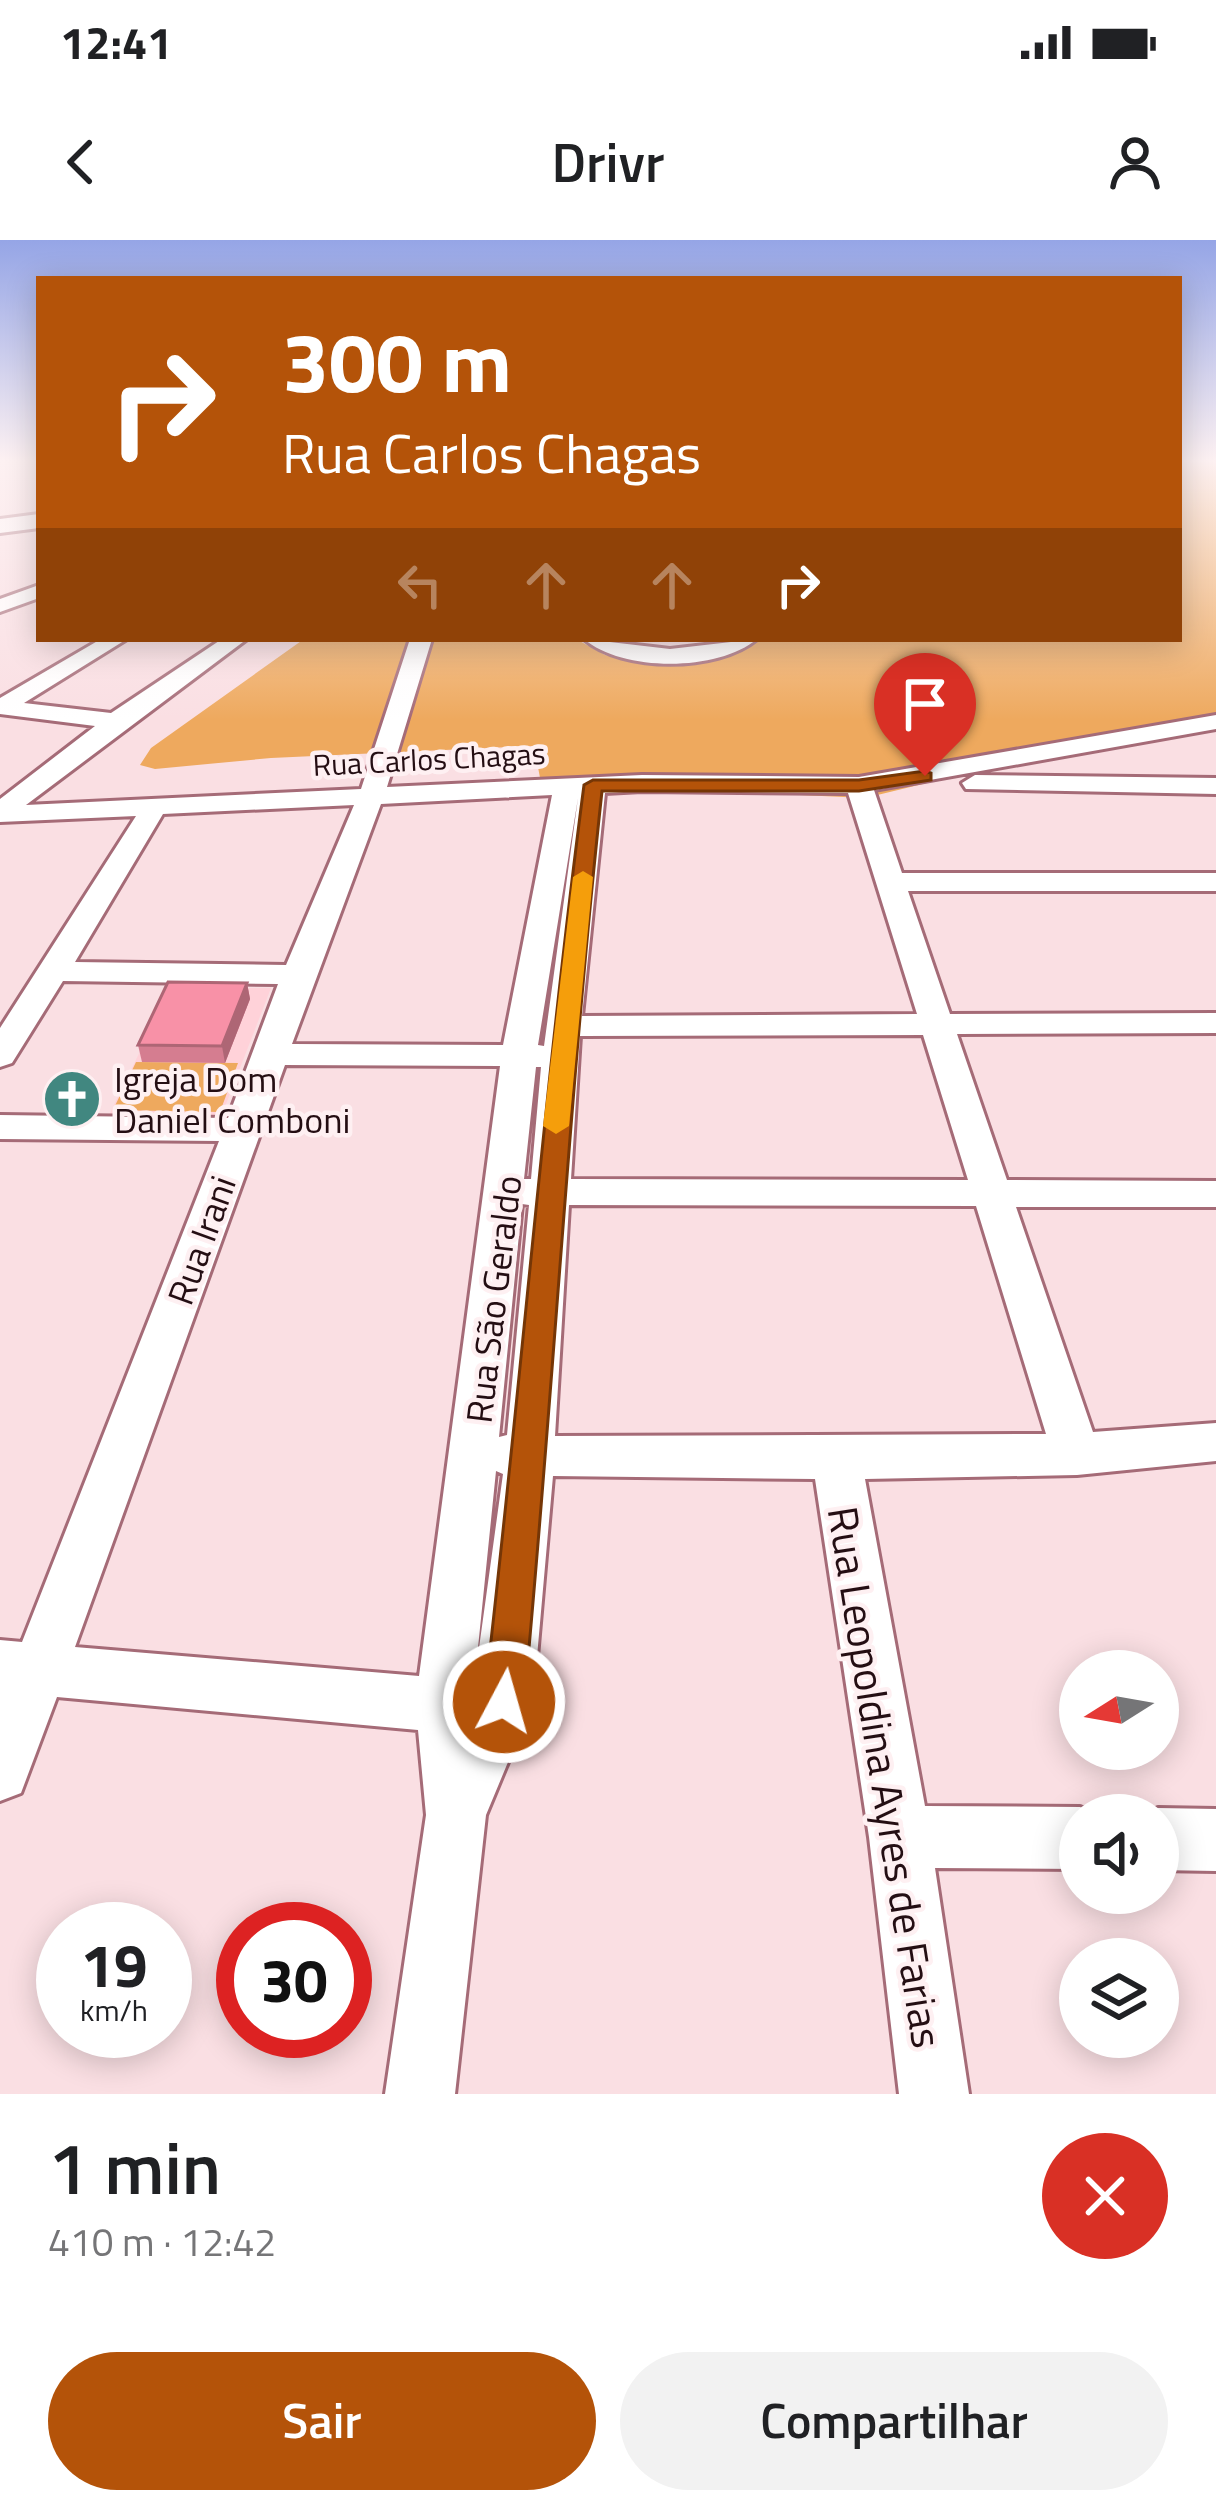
<!DOCTYPE html>
<html lang="pt">
<head>
<meta charset="utf-8">
<style>
	body { margin:0; font-family:"Titillium Web",sans-serif; background:#f2f2f2; color:#202124; height:100vh; display:flex; flex-direction:column; font-size:45px; white-space:nowrap }
	* { box-sizing:border-box; margin:0 }
	p { font-size:39px; color:#757577 }
	.icon { flex:none; width:66px; height:66px; fill:none; stroke:currentColor; stroke-width:2; stroke-linecap:round; stroke-linejoin:round }
	.map { position:relative; height:1854px; overflow:hidden }
	.details { display:flex; flex-direction:column; background:#fff; flex:1 }
	.details>* { flex:none }
	.banner { position:absolute; left:36px; top:36px; width:1146px; height:366px; border-radius:0px; box-shadow:0 6px 30px #0003; background:#b45309; color:#fff; overflow:hidden }
	.needle { width:78px; rotate:259deg }
	.controls { position:absolute; left:1059px; top:1410px; display:grid; gap:24px }
	.controls a { display:grid; place-items:center; width:120px; height:120px; border-radius:50%; background:#fff; box-shadow:0 6px 30px #0003; font-size:60px }
	.speed { position:absolute; left:36px; top:1662px; display:flex; gap:24px; font-size:60px; font-weight:700; text-align:center }
	.speed>* { display:grid; place-content:center; width:156px; height:156px; border-radius:50%; background:#fff; box-shadow:0 6px 30px #0003; line-height:1 }
	.speed small { font-size:30px; font-weight:400 }
	.speed .limit { border:18px solid #d22; background:#fff; color:#111 }
	.pin { position:absolute; display:grid; place-items:center; width:102px; height:102px; color:#fff; margin:-123px -51px; border-radius:50% 50% 50% 0; rotate:-45deg; box-shadow:0 0 12px #0007 }
	.pin .icon { rotate:45deg }
	.me { position:absolute; width:132px; margin:-66px; rotate:6deg; stroke-linejoin:round; filter:drop-shadow(0 0 9px #0008) }
	.turn { display:flex; align-items:center; gap:42px; height:252px; padding:0 48px; font-size:54px }
	.turn .icon { width:156px; height:156px; stroke-width:2.5 }
	.turn b { display:block; font-size:84px; line-height:102px }
	.lanes { display:flex; align-items:center; height:114px; padding:0 48px; background:#0003; justify-content:center; gap:60px; direction:ltr }
	.lanes .off { opacity:.35 }
	.round { display:grid; place-items:center; flex:none; width:126px; height:126px; border-radius:63px; background:#f2f2f2 }
	.overview { display:flex; align-items:center; justify-content:space-between; height:204px; padding:0 48px }
	h1 { font-size:72px; font-weight:600; line-height:90px }
	.action { display:flex; gap:24px; margin-top:auto; padding:24px 48px }
	.action a { flex:1; height:138px; border-radius:72px; background:#b45309; color:#fff; font-size:48px; font-weight:600; line-height:138px; text-align:center }
	.action a+a { background:#f2f2f2; color:#202124 }
	.status { display:flex; justify-content:space-between; align-items:center; height:84px; padding:0 60px; background:#fff; direction:ltr }
	.status svg { height:33px; fill:currentColor }
	header { display:flex; justify-content:space-between; align-items:center; height:156px; padding:0 48px; background:#fff; font-size:54px; font-weight:600 }
	.map>svg:first-child { display:block }
	.built { fill:#ffd2d9 }
	.green { fill:#eea95e }
	.lines { fill:none; stroke-linecap:round; stroke-linejoin:round }
	.minor-casing { stroke:#a56b77; stroke-width:6 }
	.major-casing { stroke:#a56b77; stroke-width:6 }
	.minor { fill:#fff; fill-rule:evenodd }
	.major { fill:#fff; fill-rule:evenodd }
	.wall { fill:#d57d90 }
	.shaded-wall { fill:#ae6675 }
	.building { fill:#f891a7; stroke:#ae6675; stroke-width:3 }
	.route { fill:#b45309; stroke:#753606; stroke-width:3 }
	.slow { fill:#f59e0b }
	.labels { text-anchor:middle; dominant-baseline:central; stroke-width:9; stroke-linejoin:round; paint-order:stroke }
	.far-street-label { font-size:30px; fill:#240e13; stroke:#fef0f2 }
	.poi-label { font-size:36px; fill:#240e13; stroke:#fef0f2; text-anchor:start }
	.street-label { font-size:36px; fill:#240e13; stroke:#fef0f2 }
	.near-street-label { font-size:42px; fill:#240e13; stroke:#fef0f2 }
</style>
</head>
<body>
<div class="status"><b>12:41</b><svg viewBox="0 0 49 12"><path d="M0 12V9h3v3zM5 12V6h3v6zM10 12V3h3v9zM15 12V0h3v12zM26 1h20v11H26zM47 4h2v5h-2z"/></svg></div>
<header><svg class="icon" aria-label="back" viewBox="0 0 24 24"><path d="M15 5l-7 7 7 7"/></svg>Drivr<svg class="icon" aria-label="person" viewBox="0 0 24 24"><circle cx="12" cy="8" r="4"/><path d="M4 21q1-7 8-7t8 7"/></svg></header>
<div class="map">
<svg width="1216" height="1854" viewBox="0 0 1216 1854">
	<rect width="100%" height="100%" fill="#fadfe3"/>
	<!-- built -->
	<path class="built" d="M171 748H271L221 877 109 875Z"/>
	<!-- green -->
	<path class="green" d="M1179 221H1216V473L865 558 541 543 534 506 271 518 155 529 140 525 151 508 304 399H576L605 415 643 422 754 399H1179Z
		M136 822 238 823 220 872 113 870Z"/>
	<g class="lines">
		<!-- minor casing -->
		<g class="minor-casing">
			<path id="minor" d="M39 345V358L0 372V359Z
				M101 399H127L24 463 111 473 222 399H247L26 565 361 549 410 399H432L387 547 642 535 859 537 1216 475V489L874 550 902 633H1216V651H908L950 774 1216 773V793L957 794 1007 940 1216 941V967H1016L1093 1192 1216 1183V1221L1077 1235 865 1239 925 1566 1080 1567 1099 1575H1080V1629L935 1628 969 1854H899L869 1597 815 1239 553 1236 533 1462 486 1575 455 1854H385L426 1575 418 1490 57 1457 21 1553 0 1561V1400L22 1402 219 901 0 899V875L228 878 278 744 63 741 12 823 0 827V788L136 576 0 582V559L95 486 0 474V458ZM642 551 848 553 917 774 582 776 605 553ZM552 555 503 805 292 804 381 564ZM578 558 544 806 538 805ZM354 565 286 725 75 722 163 574ZM923 795 968 940 571 939 580 796ZM285 825 500 826 419 1436 75 1407ZM541 827 531 939H524L536 827ZM522 964 529 965 507 1195 499 1197ZM569 965 976 966 1046 1194 555 1196ZM496 1231 503 1234 475 1437Z
				M584 399 670 409 757 399C718 432 622 432 584 399Z
				M975 535 1216 538V554L966 549 962 543Z
				M1158 1568 1216 1569V1631L1158 1630V1575H1142Z"/>
		</g>
		<!-- major casing -->
		<g class="major-casing">
			<path id="major" d="M39 274V288L0 293V279Z"/>
		</g>
		<!-- minor -->
		<use href="#minor" class="minor"/>
		<!-- major -->
		<use href="#major" class="major"/>
	</g>
	<!-- wall -->
	<path class="wall" d="M247 743 250 759 225 823 142 822 138 805Z"/>
	<!-- shaded-wall -->
	<path class="shaded-wall" d="M247 743 250 759 225 823 222 806Z"/>
	<!-- building -->
	<path class="building" d="M168 742 247 743 222 806 138 805Z"/>
	<!-- sky -->
	<linearGradient id="sky" x2="0" y2="1"><stop stop-color="#95a5e6"/><stop offset="0.46" stop-color="#fdf1f2"/><stop offset="1" stop-color="#fdf1f2" stop-opacity="0"/></linearGradient>
	<rect width="1216" height="480" fill="url(#sky)"/>
	<!-- route -->
	<path class="route" d="M925 531 931 533V540L859 551H602C569 854 553 1158 524 1462L518 1475 504 1481 490 1475 484 1462C520 1157 544 850 584 545L593 540H859Z"/>
	<!-- slow -->
	<path class="slow" d="M583 631 593 637 569 886 556 894 543 886 573 637Z"/>
	<!-- icons -->
	<defs>
		<g id="church-disc" transform="scale(3)"><circle r="9.5" fill="#418780" stroke="#fef0f2"/><path d="M-1.2-6h2.4v3.5h3.3v2.4h-3.3V6h-2.4V-.1h-3.3v-2.4h3.3Z" fill="#fff"/></g>
	</defs>
	<g fill-rule="evenodd">
		<use href="#church-disc" x="72" y="859"/>
	</g>
	<g class="labels">
		<!-- far-street labels -->
		<g class="far-street-label">
			<text transform="translate(429 519) rotate(-3)">Rua Carlos Chagas</text>
		</g>
		<!-- poi labels -->
		<g class="poi-label">
			<text x="114" y="838">Igreja Dom<tspan x="114" dy="41">Daniel Comboni</tspan></text>
		</g>
		<!-- street labels -->
		<g class="street-label">
			<text transform="translate(201 1000) rotate(-70)">Rua Irani</text>
			<text transform="translate(493 1059) rotate(-83)">Rua São Geraldo</text>
		</g>
		<!-- near-street labels -->
		<g class="near-street-label">
			<text transform="translate(886 1537) rotate(81)">Rua Leopoldina Ayres de Farias</text>
		</g>
	</g>
</svg>
<div class="controls">
<a><svg class="needle" viewBox="-14 -14 28 28"><path d="M0-13l5 13h-10z" fill="#e53935"/><path d="M0 13l5-13h-10z" fill="#757577"/></svg></a>
<a><svg class="icon" aria-label="sound" viewBox="0 0 24 24"><path d="M4 9h4l5-4v14l-5-4H4zM17 9q2 3 0 6"/></svg></a>
<a><svg class="icon" aria-label="layers" viewBox="0 0 24 24"><path d="M12 4l9 5-9 5-9-5zM3 14l9 5 9-5"/></svg></a>
</div>
<div class="speed"><div>19<small>km/h</small></div><div class="limit">30</div></div>
<div class="pin" style="left:925px;top:536px;background:#d93025"><svg class="icon" aria-label="arrive" viewBox="0 0 24 24"><path d="M6 21V4h12l-3 4 3 4H6"/></svg></div>
<svg class="me" style="left:504px;top:1462px" viewBox="-20 -20 40 40"><circle r="17" fill="#b45309" stroke="#fff" stroke-width="3"/><path d="M0-11L8 9 0 5-8 9z" fill="#fff"/></svg>
<div class="banner">
<div class="turn"><svg class="icon" aria-label="right" viewBox="0 0 24 24"><path d="M7 20v-9h11M14 6l5 5-5 5"/></svg><div><b>300 m</b>Rua Carlos Chagas</div></div>
<div class="lanes"><svg class="icon off" aria-label="left" viewBox="0 0 24 24"><path d="M17 20v-9H6M10 6l-5 5 5 5"/></svg><svg class="icon off" aria-label="ahead" viewBox="0 0 24 24"><path d="M12 20V5M6 11l6-6 6 6"/></svg><svg class="icon off" aria-label="ahead" viewBox="0 0 24 24"><path d="M12 20V5M6 11l6-6 6 6"/></svg><svg class="icon" aria-label="right" viewBox="0 0 24 24"><path d="M7 20v-9h11M14 6l5 5-5 5"/></svg></div>
</div>
</div>
<section class="details">
<div class="overview"><div><h1>1 min</h1><p>410 m · 12:42</p></div><a class="round" style="background:#d93025;color:#fff"><svg class="icon" aria-label="close" viewBox="0 0 24 24"><path d="M6 6l12 12M18 6L6 18"/></svg></a></div>
<div class="action"><a>Sair</a><a>Compartilhar</a></div>
</section>
</body>
</html>
